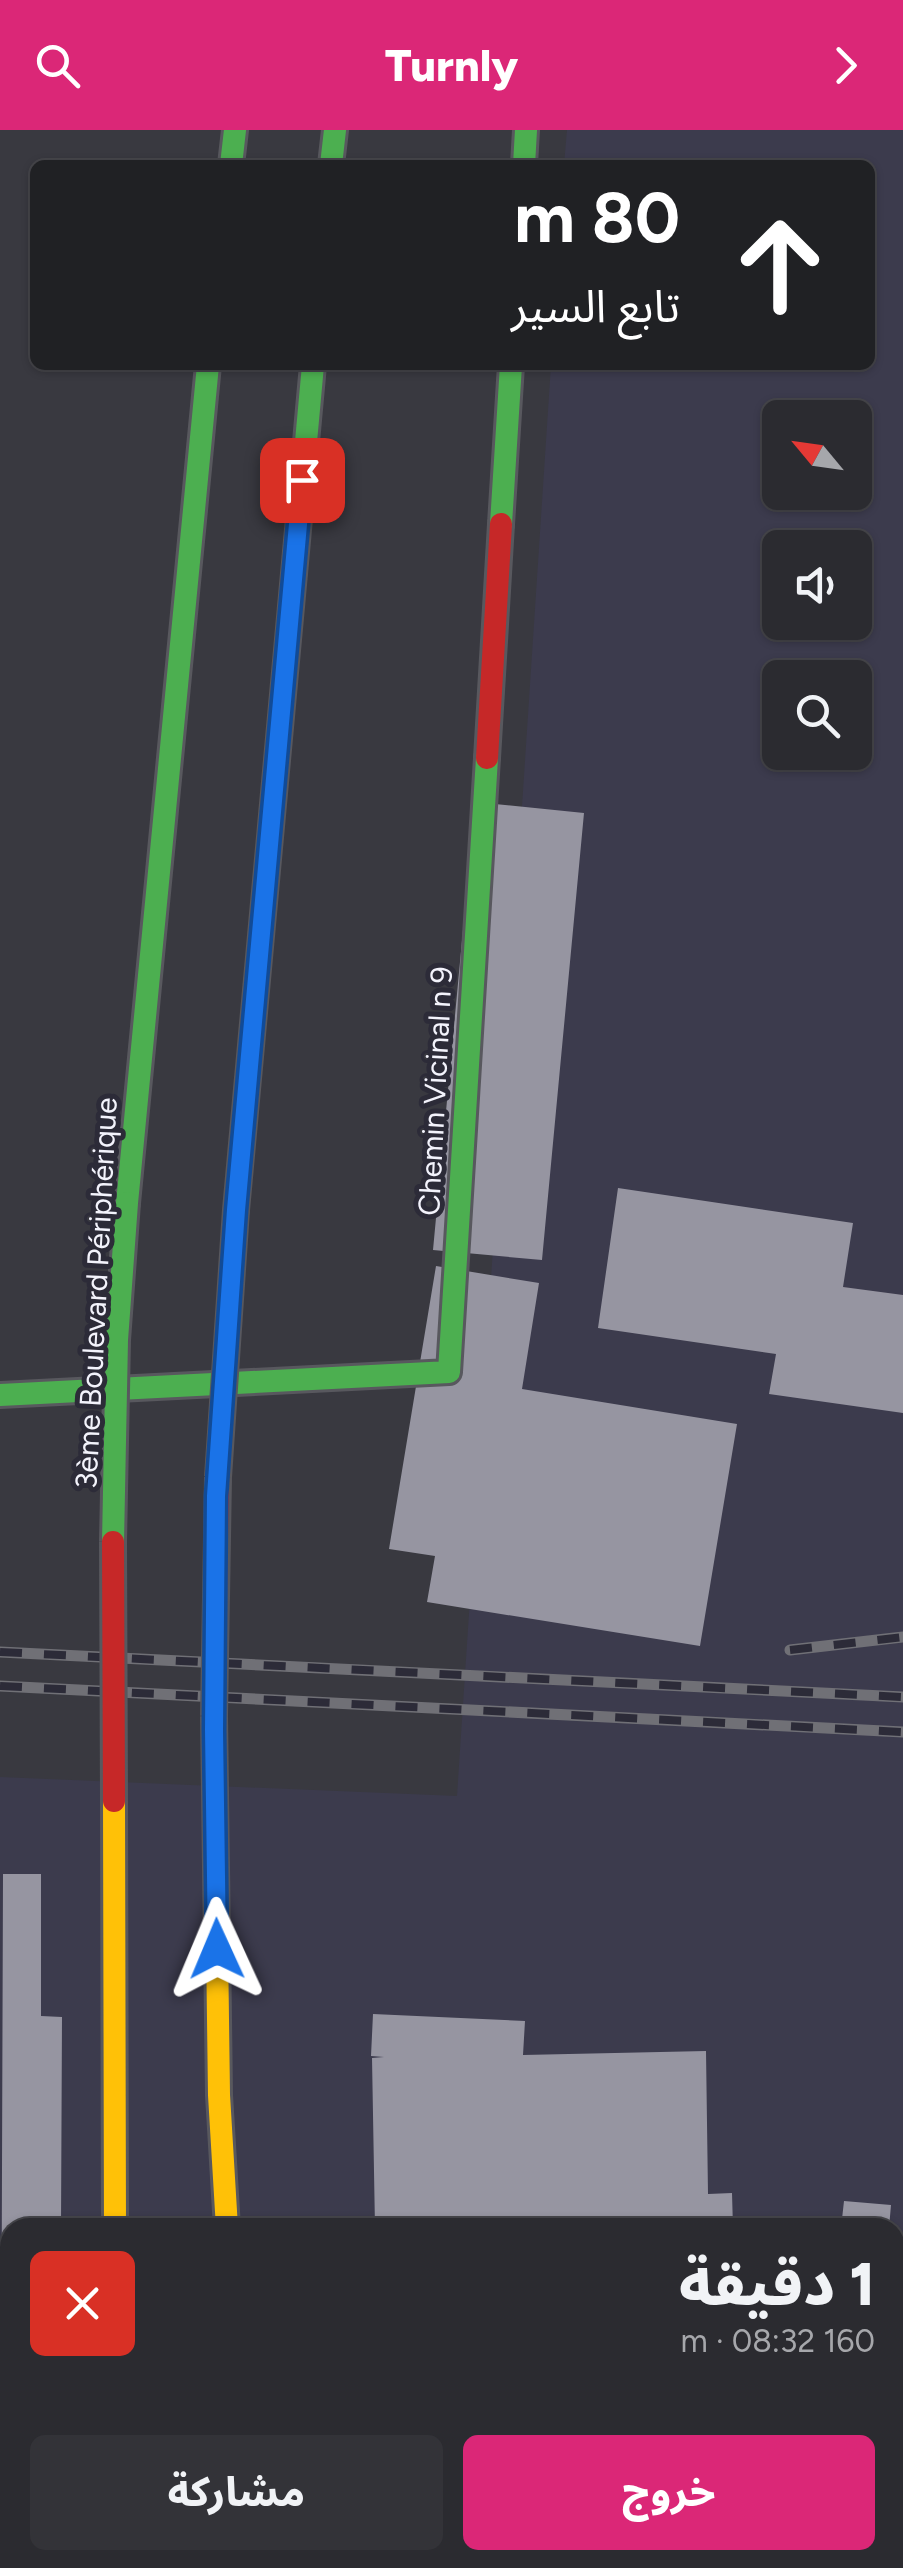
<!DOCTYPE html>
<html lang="ar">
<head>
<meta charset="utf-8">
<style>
	body { margin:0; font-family:Figtree,"Noto Sans Arabic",sans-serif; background:#333338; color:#f1f3f6; direction:rtl; height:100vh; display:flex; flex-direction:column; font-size:38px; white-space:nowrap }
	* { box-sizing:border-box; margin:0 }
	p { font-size:32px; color:#a6a7ab }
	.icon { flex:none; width:55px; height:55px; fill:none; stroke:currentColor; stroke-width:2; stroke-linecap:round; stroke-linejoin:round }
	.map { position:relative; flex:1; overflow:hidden; direction:ltr }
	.drawer { position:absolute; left:0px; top:2088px; width:905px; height:352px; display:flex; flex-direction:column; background:#2b2b30; border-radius:30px 30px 0 0; box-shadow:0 2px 8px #0004,0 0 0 2px #47474c; direction:rtl }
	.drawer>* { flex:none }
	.guide { position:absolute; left:30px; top:30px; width:845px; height:210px; border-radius:15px; box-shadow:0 2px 8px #0004,0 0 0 2px #47474c; direction:rtl; background:#202124; color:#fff; overflow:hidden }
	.needle { width:65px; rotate:299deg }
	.buttons { position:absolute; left:762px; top:270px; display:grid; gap:20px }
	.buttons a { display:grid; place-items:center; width:110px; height:110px; border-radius:15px; background:#2b2b30; box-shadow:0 2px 8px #0004,0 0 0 2px #47474c; font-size:50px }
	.pin { position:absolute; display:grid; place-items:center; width:85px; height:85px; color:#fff; margin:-42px; border-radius:20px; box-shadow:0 5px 15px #0006 }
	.me { position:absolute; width:110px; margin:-55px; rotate:359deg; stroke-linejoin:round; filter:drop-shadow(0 0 8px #0008) }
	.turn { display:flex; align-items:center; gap:35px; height:210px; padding:0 30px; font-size:45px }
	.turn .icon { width:130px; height:130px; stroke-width:2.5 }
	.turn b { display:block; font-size:70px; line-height:85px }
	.round { display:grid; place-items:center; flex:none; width:105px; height:105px; border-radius:15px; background:#333338 }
	.overview { display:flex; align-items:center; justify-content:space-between; height:170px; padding:0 30px }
	h1 { font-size:60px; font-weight:800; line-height:75px }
	.button { display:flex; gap:20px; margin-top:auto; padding:20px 30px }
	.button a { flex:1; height:115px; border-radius:15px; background:#db2777; color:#fff; font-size:40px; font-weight:800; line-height:115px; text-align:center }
	.button a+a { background:#333338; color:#f1f3f6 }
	header { display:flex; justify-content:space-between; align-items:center; height:130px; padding:0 30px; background:#db2777; color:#fff; font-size:45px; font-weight:800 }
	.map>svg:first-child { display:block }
	.built { fill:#3c3b4d; fill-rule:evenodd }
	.building { fill:#9695a1 }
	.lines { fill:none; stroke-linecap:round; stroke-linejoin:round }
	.fast-casing { stroke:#58585e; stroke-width:28 }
	.slow-casing { stroke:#58585e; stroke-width:28 }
	.jam-casing { stroke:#58585e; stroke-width:28 }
	.fast { stroke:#4caf50; stroke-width:22 }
	.slow { stroke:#ffc107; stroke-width:22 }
	.jam { stroke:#c62828; stroke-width:22 }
	.rail-casing { stroke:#707076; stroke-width:11 }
	.rail { stroke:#2c2b38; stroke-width:8; stroke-dasharray:22; stroke-linecap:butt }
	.fast-bridge-casing { stroke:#58585e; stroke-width:28; stroke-linecap:butt }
	.slow-bridge-casing { stroke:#58585e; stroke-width:28; stroke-linecap:butt }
	.jam-bridge-casing { stroke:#58585e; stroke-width:28; stroke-linecap:butt }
	.fast-bridge { stroke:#4caf50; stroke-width:22 }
	.slow-bridge { stroke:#ffc107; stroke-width:22 }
	.jam-bridge { stroke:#c62828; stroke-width:22 }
	.route-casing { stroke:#114b97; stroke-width:25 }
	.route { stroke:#1a73e8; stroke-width:18 }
	.labels { text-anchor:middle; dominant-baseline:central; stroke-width:10; stroke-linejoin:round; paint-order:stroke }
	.street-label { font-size:30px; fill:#f3f3fc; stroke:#2c2b38 }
</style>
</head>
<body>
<header><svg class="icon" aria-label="forward" viewBox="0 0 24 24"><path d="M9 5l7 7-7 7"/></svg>Turnly<svg class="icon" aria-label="search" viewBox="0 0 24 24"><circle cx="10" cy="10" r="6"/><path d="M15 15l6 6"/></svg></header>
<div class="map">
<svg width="903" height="2438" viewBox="0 0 903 2438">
	<rect width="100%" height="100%" fill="#393940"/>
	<!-- built -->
	<path class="built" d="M567 0H903V2438H0V1647L457 1666 551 235H870V35H564ZM780 288H855V362H780ZM780 418H855V492H780ZM780 548H855V622H780ZM10 2098H895V2430H10Z"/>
	<!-- building -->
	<path class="building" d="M475 672 584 683 542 1130 433 1120Z
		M618 1058 853 1093 843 1157 903 1165V1283L769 1264 776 1224 598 1198Z
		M436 1136 539 1153 522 1259 737 1294 700 1516 427 1472 435 1426 389 1419Z
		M3 1744H41V1886L62 1887 61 2098H10V2332H1Z
		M373 1884 525 1891 523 1925 706 1921 708 2064 732 2063 733 2098H375L372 1928 384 1927 371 1926Z
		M844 2071 891 2075 889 2098H841Z
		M895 2275 902 2277 897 2310H895Z
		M381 2430H739V2438H381Z"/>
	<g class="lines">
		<!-- fast casing -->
		<g class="fast-casing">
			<path id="fast" d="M231 35 235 0
				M331 35 335 0
				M524 35 526 0
				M501 394 511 235
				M127 1073 208 235
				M236 1080 313 235
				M0 1265 449 1242 487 628
				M249 2430 250 2438"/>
		</g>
		<!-- slow casing -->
		<g class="slow-casing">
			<path id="slow" d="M125 2430V2438"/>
		</g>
		<!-- jam casing -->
		<g class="jam-casing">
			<path id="jam" d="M487 628 501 394"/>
		</g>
		<!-- fast -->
		<use href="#fast" class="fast"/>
		<!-- slow -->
		<use href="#slow" class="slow"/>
		<!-- jam -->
		<use href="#jam" class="jam"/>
		<!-- rail casing -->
		<g class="rail-casing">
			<path id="rail" d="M790 1520 903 1507
				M0 1522 903 1567
				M0 1556 903 1602"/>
		</g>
		<!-- rail -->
		<use href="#rail" class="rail"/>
		<!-- fast-bridge casing -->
		<g class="fast-bridge-casing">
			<path id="fast-bridge" d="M113 1412 117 1210 127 1073"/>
		</g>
		<!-- slow-bridge casing -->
		<g class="slow-bridge-casing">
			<path id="slow-bridge" d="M218 1347 236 1080
				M214 1586 219 1965 227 2098
				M114 1671 115 2098"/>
		</g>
		<!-- jam-bridge casing -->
		<g class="jam-bridge-casing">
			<path id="jam-bridge" d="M113 1412 114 1671
				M214 1586 218 1347"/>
		</g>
		<!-- fast-bridge -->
		<use href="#fast-bridge" class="fast-bridge"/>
		<!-- slow-bridge -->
		<use href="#slow-bridge" class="slow-bridge"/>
		<!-- jam-bridge -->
		<use href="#jam-bridge" class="jam-bridge"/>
	</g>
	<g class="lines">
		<!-- route casing -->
		<g class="route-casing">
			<path id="route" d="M217 1819 214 1600 216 1366 236 1080 302 350"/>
		</g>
		<!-- route -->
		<use href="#route" class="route"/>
	</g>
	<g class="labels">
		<!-- street labels -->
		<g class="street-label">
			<text transform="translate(435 961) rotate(-87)">Chemin Vicinal n 9</text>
			<text transform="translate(96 1163) rotate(-87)">3ème Boulevard Périphérique</text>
		</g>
	</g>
</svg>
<div class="buttons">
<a><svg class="needle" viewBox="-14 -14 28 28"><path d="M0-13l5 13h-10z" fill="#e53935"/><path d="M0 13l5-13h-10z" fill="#a6a7ab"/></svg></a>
<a><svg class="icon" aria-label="sound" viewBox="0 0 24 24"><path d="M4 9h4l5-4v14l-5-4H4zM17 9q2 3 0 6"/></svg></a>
<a><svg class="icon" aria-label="search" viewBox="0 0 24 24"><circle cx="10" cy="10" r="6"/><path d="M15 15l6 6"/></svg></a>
</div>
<div class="pin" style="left:302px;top:350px;background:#d93025"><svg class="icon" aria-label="arrive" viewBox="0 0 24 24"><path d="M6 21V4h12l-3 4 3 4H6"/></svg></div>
<svg class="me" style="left:217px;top:1819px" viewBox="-20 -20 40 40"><path d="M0-17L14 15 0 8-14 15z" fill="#1a73e8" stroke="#fff" stroke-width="4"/></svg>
<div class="guide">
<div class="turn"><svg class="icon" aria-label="ahead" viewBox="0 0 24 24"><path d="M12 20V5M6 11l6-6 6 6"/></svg><div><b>80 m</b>تابع السير</div></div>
</div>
<section class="drawer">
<div class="overview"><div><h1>1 دقيقة</h1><p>160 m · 08:32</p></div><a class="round" style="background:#d93025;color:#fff"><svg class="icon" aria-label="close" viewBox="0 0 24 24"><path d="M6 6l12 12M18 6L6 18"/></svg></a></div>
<div class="button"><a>خروج</a><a>مشاركة</a></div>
</section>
</div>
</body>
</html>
